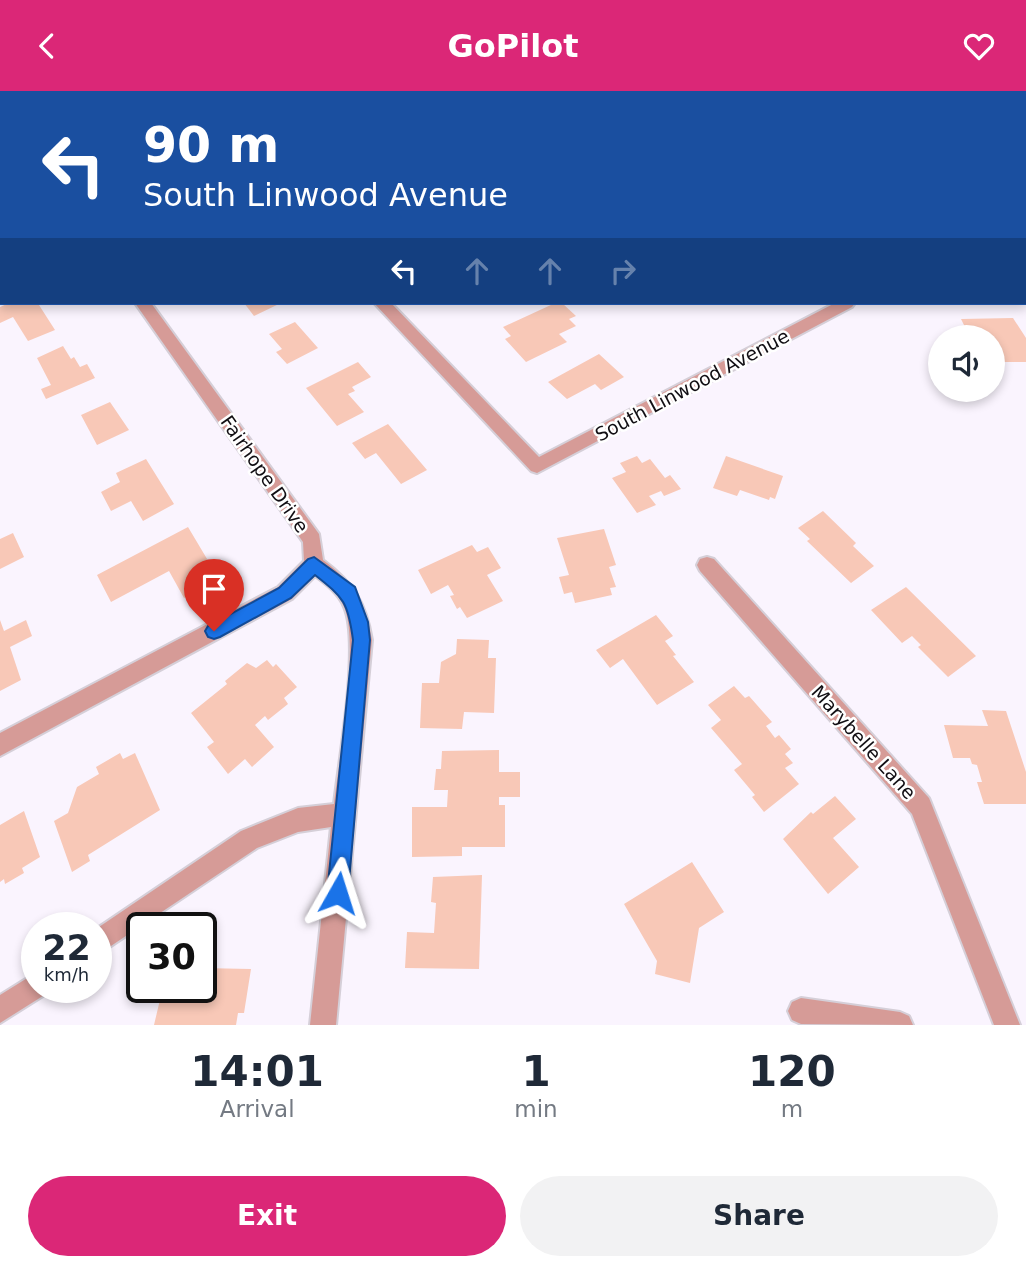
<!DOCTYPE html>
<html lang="en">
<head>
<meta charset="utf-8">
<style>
	body { margin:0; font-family:"DejaVu Sans",sans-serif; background:#f2f2f3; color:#1f2937; height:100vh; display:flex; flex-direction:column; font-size:26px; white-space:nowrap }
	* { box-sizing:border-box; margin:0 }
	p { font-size:23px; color:#747a83 }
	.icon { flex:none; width:38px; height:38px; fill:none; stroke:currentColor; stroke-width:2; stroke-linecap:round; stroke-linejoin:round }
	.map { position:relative; height:934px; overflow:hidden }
	.panel { display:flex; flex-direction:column; background:#fff; flex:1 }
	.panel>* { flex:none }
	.hud { position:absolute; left:0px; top:0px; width:1027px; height:214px; box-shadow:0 4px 10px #0003; background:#1a4fa0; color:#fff; overflow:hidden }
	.buttons { position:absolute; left:928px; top:234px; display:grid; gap:14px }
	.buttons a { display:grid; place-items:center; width:77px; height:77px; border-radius:50%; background:#fff; box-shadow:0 4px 10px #0003; font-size:35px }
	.speed { position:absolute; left:21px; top:821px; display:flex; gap:14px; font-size:35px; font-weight:700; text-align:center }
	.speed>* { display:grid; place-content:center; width:91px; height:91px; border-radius:50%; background:#fff; box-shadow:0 4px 10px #0003; line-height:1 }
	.speed small { font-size:18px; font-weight:400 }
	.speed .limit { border:4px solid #111; border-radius:10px; background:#fff; color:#111 }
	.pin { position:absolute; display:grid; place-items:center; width:60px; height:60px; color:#fff; margin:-72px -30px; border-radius:50% 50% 50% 0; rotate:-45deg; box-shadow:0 0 7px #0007 }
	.pin .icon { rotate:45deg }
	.me { position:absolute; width:77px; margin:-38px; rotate:6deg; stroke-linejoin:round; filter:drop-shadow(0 0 5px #0008) }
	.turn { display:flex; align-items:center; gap:24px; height:147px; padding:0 28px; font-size:32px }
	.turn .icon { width:91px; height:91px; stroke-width:2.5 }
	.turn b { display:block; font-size:49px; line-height:60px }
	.lanes { display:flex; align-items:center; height:66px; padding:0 28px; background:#0003; justify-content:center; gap:35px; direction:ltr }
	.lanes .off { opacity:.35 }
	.eta { display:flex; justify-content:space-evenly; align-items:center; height:119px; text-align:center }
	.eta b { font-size:42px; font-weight:600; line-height:49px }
	.action { display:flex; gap:14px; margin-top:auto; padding:14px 28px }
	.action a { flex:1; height:80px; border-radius:42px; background:#db2777; color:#fff; font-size:28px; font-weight:600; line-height:80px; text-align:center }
	.action a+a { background:#f2f2f3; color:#1f2937 }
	header { display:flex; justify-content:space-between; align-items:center; height:91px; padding:0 28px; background:#db2777; color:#fff; font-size:32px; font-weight:600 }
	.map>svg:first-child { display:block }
	.building { fill:#f8c8b7 }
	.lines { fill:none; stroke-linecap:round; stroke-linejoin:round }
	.street-casing { stroke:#d5cfd8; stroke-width:4 }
	.street { fill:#d69b97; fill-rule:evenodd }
	.route { fill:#1a73e8; stroke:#114b97; stroke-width:2 }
	.labels { text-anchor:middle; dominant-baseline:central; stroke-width:5; stroke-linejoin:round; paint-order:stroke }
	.street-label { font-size:19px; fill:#110e13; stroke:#fff }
</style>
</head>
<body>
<header><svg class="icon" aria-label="back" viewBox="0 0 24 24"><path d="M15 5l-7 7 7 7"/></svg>GoPilot<svg class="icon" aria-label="heart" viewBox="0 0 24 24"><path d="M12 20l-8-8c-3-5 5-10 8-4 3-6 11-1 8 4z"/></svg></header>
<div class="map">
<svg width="1026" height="934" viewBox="0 0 1026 934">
	<rect width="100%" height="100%" fill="#faf4fe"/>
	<!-- building -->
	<path class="building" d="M9 212H45L39 214 55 239 28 250 13 226 0 232V216Z
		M244 212H281L254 225Z
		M562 212 576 225 569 228 576 235 559 243 567 251 526 271 505 248 511 245 503 236 553 213Z
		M1013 227 1026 247V271H992V247H979L975 240H967L961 228Z
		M295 231 318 257 287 273 276 261 282 258 269 243Z
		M63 255 71 268 74 266 80 276 87 273 95 287 46 308 41 298 51 294 37 267Z
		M599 263 624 286 601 299 595 293 567 308 548 291Z
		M358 271 371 286 352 296 355 300 348 303 364 321 337 335 306 297Z
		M110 311 129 339 97 354 81 324Z
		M388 333 427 379 401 393 376 362 365 368 352 352Z
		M637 365 642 372 650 368 665 387 670 384 681 398 664 405 661 400 649 405 656 414 637 422 612 387 626 381 620 372Z
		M726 365 783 385 775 408 770 406 769 409 740 399 737 405 713 397Z
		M146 368 174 413 143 430 131 410 111 420 101 401 120 391 116 382Z
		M823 420 856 452 853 455 874 475 851 492 807 450 810 448 798 437Z
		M188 436 219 488 184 507 169 480 111 511 97 484Z
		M604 438 616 474 609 476 616 496 610 497 612 504 575 512 572 501 564 503 559 486 569 484 557 447Z
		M13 442 24 466 0 478V448Z
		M472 454 477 461 488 456 501 477 487 484 503 510 467 527 460 516 457 518 450 505 454 504 448 494 431 503 418 479Z
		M906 496 976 565 948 586 918 556 921 554 912 545 902 552 871 519Z
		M656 524 673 545 665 550 676 564 673 565 694 591 657 614 623 568 610 577 596 559Z
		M0 529 4 540 26 529 32 545 10 556 21 589 0 600Z
		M457 548 489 549 488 567H496L494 622 464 621 462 638 420 637 422 592H439L441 571 456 563Z
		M267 569 273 576 276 573 297 596 284 607 288 613 268 629 265 625 255 634 274 656 252 676 245 668 228 683 207 656 214 651 191 622 227 593 225 590 247 572 256 577Z
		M734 595 745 607 749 605 772 631 766 635 775 647 779 644 791 658 785 663 793 672 785 677 799 693 764 721 752 706 755 704 734 679 742 673 711 637 721 629 708 614Z
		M982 619 1006 620 1026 681V713H984L977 691H982L977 674 972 673 970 667H953L944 634 988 635Z
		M499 659V681H520V706H499V714H505V756H462V765L412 766V716H447L448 699H434L436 678H441L442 660Z
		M120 662 123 668 135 662 160 719 88 764 90 770 72 781 54 730 68 722 77 696 99 683 96 676Z
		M835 705 856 728 833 747 859 776 828 803 783 748 811 721 813 723Z
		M24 720 40 766 22 777 24 782 5 793 4 788 0 791V734Z
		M692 771 724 821 699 837 690 892 655 883 657 870 624 813Z
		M482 784 479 878 405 877 407 841 434 842 436 812 431 811 433 786Z
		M201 877 251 878 244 922H238L236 934H154L163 896H201Z"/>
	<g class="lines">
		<!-- street casing -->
		<g class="street-casing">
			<path id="street" d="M175 0H187L188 2H176Z
				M674 0H687L688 2H675Z
				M993 0H1008L1009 2H994Z
				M0 5 2 6V16L0 15Z
				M135 212H151L319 443 323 469C353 491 366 512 372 549L336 934H310L331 736 298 741 257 757 96 865V838L241 740 298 717 334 713C339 668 360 552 344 516 339 503 326 493 315 485L292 508 0 665V642L278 496 304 470 303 451Z
				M374 212H391L539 366 835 212H855L852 216 537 382 531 380Z
				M707 466 714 468 929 707 1020 934H994L912 723 700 480 697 474 700 468Z
				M37 881V896H49L46 903 0 932V904Z
				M801 907 900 921 909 925 913 934 801 933 792 929 788 920 792 911Z"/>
		</g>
		<!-- street -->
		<use href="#street" class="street"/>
	</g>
	<!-- route -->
	<path class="route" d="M314 466 355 496 368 531 370 549 348 802 345 809 338 812 330 809 327 802 353 549C348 511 344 507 315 484L291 507 220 546 214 548 208 546 205 540 208 535 279 497 308 468Z"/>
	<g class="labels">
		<!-- street labels -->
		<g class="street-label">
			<text transform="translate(692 294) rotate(-28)">South Linwood Avenue</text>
			<text transform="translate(265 383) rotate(55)">Fairhope Drive</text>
			<text transform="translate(864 651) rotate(48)">Marybelle Lane</text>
		</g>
	</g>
</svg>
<div class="buttons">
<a><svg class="icon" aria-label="sound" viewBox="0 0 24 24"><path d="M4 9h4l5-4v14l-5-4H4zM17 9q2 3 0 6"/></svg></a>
</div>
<div class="speed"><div>22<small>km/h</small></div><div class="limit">30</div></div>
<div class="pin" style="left:214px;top:540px;background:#d93025"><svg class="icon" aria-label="arrive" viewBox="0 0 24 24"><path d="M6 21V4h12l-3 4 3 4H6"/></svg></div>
<svg class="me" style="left:338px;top:802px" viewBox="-20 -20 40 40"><path d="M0-17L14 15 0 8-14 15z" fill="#1a73e8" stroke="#fff" stroke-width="4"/></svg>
<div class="hud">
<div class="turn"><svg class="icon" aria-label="left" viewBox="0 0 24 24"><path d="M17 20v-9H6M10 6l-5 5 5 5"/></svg><div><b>90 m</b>South Linwood Avenue</div></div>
<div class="lanes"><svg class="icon" aria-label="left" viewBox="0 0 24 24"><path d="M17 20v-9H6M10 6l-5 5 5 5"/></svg><svg class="icon off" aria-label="ahead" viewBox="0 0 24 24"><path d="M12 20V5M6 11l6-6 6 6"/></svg><svg class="icon off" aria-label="ahead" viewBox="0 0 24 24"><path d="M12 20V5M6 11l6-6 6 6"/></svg><svg class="icon off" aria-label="right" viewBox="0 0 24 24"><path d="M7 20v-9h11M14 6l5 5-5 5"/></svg></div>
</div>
</div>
<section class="panel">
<div class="eta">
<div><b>14:01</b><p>Arrival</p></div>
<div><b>1</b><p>min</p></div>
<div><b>120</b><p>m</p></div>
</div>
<div class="action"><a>Exit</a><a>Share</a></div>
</section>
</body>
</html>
